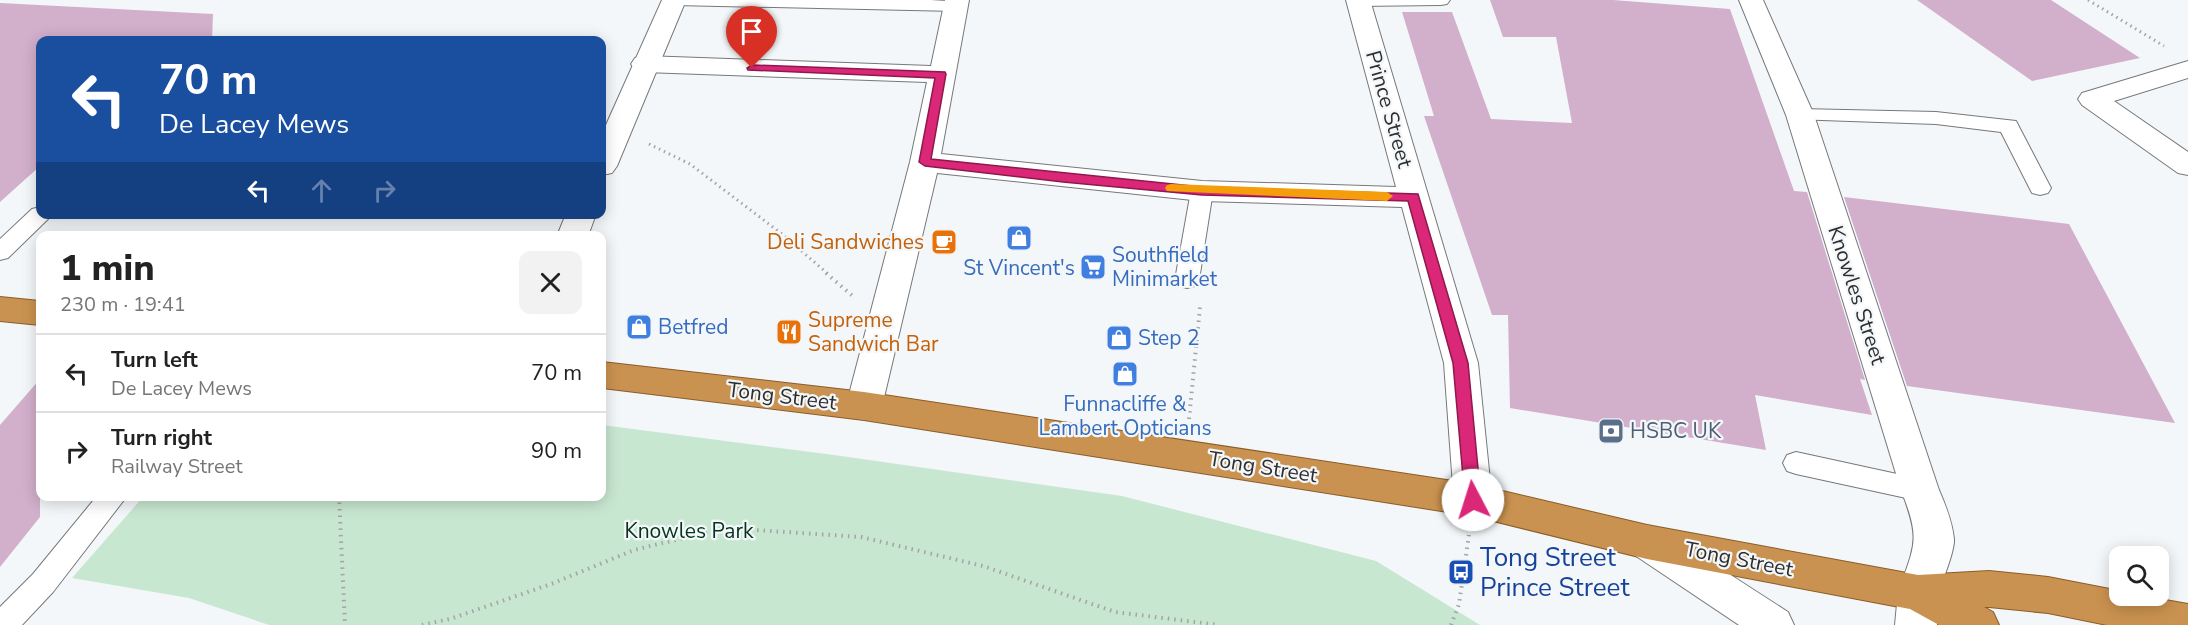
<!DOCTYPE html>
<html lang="en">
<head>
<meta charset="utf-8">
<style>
	body { margin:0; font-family:"Nunito Sans",sans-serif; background:#f2f2f2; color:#222; height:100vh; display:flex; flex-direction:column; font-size:22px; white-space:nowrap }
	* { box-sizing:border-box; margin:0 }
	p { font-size:20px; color:#767676 }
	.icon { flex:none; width:33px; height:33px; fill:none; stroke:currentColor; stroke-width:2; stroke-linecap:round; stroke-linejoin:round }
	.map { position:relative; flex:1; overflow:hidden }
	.sheet { position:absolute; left:36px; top:231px; width:570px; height:270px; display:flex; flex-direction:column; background:#fff; border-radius:12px; box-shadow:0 3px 15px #0003 }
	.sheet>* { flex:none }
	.banner { position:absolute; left:36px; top:36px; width:570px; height:183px; border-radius:12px; box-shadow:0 3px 15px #0003; background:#1a4fa0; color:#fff; overflow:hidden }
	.buttons { position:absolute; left:2109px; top:546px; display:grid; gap:12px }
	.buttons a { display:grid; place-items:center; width:60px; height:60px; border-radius:12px; background:#fff; box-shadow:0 3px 15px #0003; font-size:30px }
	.pin { position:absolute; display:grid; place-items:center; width:51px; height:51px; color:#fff; margin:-62px -26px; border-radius:50% 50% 50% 0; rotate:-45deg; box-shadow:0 0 6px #0007 }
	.pin .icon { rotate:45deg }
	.me { position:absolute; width:66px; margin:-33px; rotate:355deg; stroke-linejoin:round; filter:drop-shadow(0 0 4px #0008) }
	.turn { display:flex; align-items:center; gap:21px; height:126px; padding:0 24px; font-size:27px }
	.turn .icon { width:78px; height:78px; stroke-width:2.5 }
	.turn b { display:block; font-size:42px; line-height:51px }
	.lanes { display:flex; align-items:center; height:57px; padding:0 24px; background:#0003; justify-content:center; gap:30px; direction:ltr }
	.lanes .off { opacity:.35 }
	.round { display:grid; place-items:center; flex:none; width:63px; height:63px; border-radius:12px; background:#f2f2f2 }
	.overview { display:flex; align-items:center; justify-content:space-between; height:102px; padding:0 24px }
	h1 { font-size:36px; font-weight:800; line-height:45px }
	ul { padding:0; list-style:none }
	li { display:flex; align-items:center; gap:18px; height:78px; padding:0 24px; border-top:2px solid #e0e0e0 }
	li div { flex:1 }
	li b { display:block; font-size:22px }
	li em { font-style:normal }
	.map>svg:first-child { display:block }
	.green { fill:#c8e7d1 }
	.building { fill:#d2afcb }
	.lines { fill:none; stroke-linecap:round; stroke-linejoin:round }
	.service-casing { stroke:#76787a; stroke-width:2 }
	.minor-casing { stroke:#76787a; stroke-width:2 }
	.tertiary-casing { stroke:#76787a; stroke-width:2 }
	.trunk-casing { stroke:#8b5d28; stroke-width:2 }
	.path-far1 { stroke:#a2a4a6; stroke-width:3; stroke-dasharray:1.5 4; stroke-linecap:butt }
	.path { stroke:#a2a4a6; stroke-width:4; stroke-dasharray:1.5 5; stroke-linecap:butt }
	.service { fill:#fff; fill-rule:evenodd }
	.minor { fill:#fff; fill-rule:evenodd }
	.tertiary { fill:#fff; fill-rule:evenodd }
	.trunk { fill:#ca9250; fill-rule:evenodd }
	.route { fill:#db2777; stroke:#8e194d; stroke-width:1.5 }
	.slow { fill:#f59e0b }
	.labels { text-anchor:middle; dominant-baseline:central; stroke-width:4.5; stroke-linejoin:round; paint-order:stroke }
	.street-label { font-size:21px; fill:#2d2e2f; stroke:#f4f7f9 }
	.food-label { font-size:21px; fill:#c56008; stroke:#f4f7f9; text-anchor:end }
	.shop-label { font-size:21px; fill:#366cbe; stroke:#f4f7f9; text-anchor:start }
	.service-label { font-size:21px; fill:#4e5e75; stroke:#f4f7f9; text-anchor:start }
	.park-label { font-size:21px; fill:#04341b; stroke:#f4f7f9 }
	.near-transit-label { font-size:26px; fill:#164399; stroke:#f4f7f9; text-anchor:start }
</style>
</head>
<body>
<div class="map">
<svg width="2188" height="625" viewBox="0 0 2188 625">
	<rect width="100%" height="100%" fill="#f4f7f9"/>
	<!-- green -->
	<path class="green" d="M602 425 834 455 1122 496 1376 561 1480 625H269L189 598 72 578 143 497 602 496Z"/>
	<!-- building -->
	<path class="building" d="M1490 0H1613L1730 9 1794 191 1807 192 1865 380 1860 379 1872 415 1755 395 1766 450 1510 408 1508 315H1492L1424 116H1434L1402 12H1452L1491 119 1572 123 1556 37H1503Z
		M1917 0H2051L2140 58 2032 81Z
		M0 3 213 14 212 40H40V166L0 202Z
		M1844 197 2069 224 2175 423 1907 386Z
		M40 379V517L0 567V425Z"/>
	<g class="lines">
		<!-- service casing -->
		<g class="service-casing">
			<path id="service" d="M665 0H931L962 2 965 6 962 10 956 11 674 5 668 4Z
				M1350 0H1450L1447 4 1441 5 1358 6 1352 5Z
				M1800 109 1936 112 2016 121 2051 188 2048 193 2040 195 2032 193 2001 132 1936 124 1793 119 1790 115 1793 111Z
				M1202 184 1210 186 1213 191 1199 280 1195 286 1187 288 1179 286 1175 280 1191 191 1194 186Z
				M40 207V214H51L48 219 8 258 0 260V239L32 209Z
				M1796 452 1920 479 1930 482 1934 490 1930 498 1920 501 1796 474 1787 471 1783 463 1787 455Z
				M97 496H127L53 592 22 625H0V607L33 574Z"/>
		</g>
		<!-- minor casing -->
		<g class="minor-casing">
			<path id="minor" d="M945 0H969L941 154 1202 181 1396 187 1346 0H1370L1478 363 1492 500 1486 511 1473 516 1460 511 1454 500 1444 363 1402 207 1202 201 937 173 882 406 877 416 864 420 851 416 846 406 910 162 927 82 644 72 635 70 631 64 635 58 644 56 931 66Z
				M1739 0H1763L1814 115 1939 490C1946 506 1952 521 1954 539 1955 552 1938 593 1932 606L1918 611 1904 606 1898 593C1915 544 1921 540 1901 490L1786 115Z
				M2188 61V78L2114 101 2188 152V175L2178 173 2082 105 2078 99 2082 93Z"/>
		</g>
		<!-- tertiary casing -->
		<g class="tertiary-casing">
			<path id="tertiary" d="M662 0H686L617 166 612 173 602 175V134Z
				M566 214H596L588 236H557Z
				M1647 525 1661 530 1788 612 1794 625H1739L1633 554 1628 542 1633 530Z
				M1918 575 1932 580 1938 593 1937 625H1895L1898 593 1904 580Z"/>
		</g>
		<!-- trunk casing -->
		<g class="trunk-casing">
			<path id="trunk" d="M0 297 40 301V325L0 321Z
				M602 362 864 392 1473 484 1647 525 1918 575 1989 571 2048 577 2120 591V596H2143L2188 604V625H2107L2048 613 1989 607H1984L1993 612 1999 625H1939L1910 609 1647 559 1473 516 864 420 602 388Z"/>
		</g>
		<!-- path-far1 -->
		<path class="path-far1" d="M2088 0 2164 46
			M649 144 690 164 782 234 828 274"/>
		<!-- path -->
		<path class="path" d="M826 273 854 297
			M1189 419 1200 307
			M339 496 345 625
			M422 625 450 619 551 584 634 550 725 528 861 537 983 566 1115 612 1219 625
			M1451 625 1459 604 1469 535"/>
		<!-- service -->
		<use href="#service" class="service"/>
		<!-- minor -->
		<use href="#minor" class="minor"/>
		<!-- tertiary -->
		<use href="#tertiary" class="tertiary"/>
		<!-- trunk -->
		<use href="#trunk" class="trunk"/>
	</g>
	<!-- route -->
	<path class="route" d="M752 65 945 72 946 74 931 159 1202 187 1418 194 1468 363 1481 500 1479 504 1473 506 1468 504 1465 500 1453 363 1408 201 1202 195 1063 182 925 166 919 162 935 78 748 70 747 68Z"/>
	<!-- slow -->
	<path class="slow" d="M1171 184 1387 192 1393 196 1387 201 1167 191 1165 188 1167 185Z"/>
	<!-- icons -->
	<defs>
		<g id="shop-square" transform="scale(1.35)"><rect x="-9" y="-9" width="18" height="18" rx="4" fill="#3f7fe0" stroke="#f4f7f9"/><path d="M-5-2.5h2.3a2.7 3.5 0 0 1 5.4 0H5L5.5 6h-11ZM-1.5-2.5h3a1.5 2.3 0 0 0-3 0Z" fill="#fff"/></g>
		<g id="cafe-square" transform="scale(1.35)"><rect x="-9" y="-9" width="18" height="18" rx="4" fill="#e8710a" stroke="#f4f7f9"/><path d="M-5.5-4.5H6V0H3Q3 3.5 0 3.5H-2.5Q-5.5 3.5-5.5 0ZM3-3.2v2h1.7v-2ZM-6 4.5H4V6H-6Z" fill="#fff"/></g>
		<g id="supermarket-square" transform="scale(1.35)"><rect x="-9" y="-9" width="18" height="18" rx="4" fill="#3f7fe0" stroke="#f4f7f9"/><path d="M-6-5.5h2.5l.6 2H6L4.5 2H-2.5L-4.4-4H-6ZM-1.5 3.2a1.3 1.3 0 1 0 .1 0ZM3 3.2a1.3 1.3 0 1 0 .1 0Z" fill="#fff"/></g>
		<g id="restaurant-square" transform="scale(1.35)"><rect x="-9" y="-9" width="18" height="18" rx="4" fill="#e8710a" stroke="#f4f7f9"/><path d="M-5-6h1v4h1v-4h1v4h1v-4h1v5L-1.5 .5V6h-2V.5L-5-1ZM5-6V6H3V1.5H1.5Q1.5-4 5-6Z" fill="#fff"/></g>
		<g id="bank-square" transform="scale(1.35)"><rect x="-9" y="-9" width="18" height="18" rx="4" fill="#5c6f8a" stroke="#f4f7f9"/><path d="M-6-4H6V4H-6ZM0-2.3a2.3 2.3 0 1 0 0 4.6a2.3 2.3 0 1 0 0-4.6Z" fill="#fff"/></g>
		<g id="bus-square" transform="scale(1.35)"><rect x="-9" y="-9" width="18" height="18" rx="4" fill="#1a4fb4" stroke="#f4f7f9"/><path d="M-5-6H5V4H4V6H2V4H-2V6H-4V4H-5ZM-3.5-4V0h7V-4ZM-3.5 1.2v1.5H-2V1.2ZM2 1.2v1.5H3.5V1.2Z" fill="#fff"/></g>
	</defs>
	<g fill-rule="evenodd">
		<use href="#shop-square" x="1019" y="238"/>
		<use href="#cafe-square" x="944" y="242"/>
		<use href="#supermarket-square" x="1093" y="267"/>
		<use href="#shop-square" x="639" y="327"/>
		<use href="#restaurant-square" x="789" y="332"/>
		<use href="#shop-square" x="1119" y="338"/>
		<use href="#shop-square" x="1125" y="374"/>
		<use href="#bank-square" x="1611" y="431"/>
		<use href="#bus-square" x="1461" y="572"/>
	</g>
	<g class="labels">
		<!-- street labels -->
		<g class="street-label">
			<text transform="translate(1389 109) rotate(74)">Prince Street</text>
			<text transform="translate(1857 295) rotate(72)">Knowles Street</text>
			<text transform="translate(782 396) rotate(7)">Tong Street</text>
			<text transform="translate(1263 467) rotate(9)">Tong Street</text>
			<text transform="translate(1739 559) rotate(11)">Tong Street</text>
		</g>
		<!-- food labels -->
		<g class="food-label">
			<text x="924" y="242">Deli Sandwiches</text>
			<text x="808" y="320" text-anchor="start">Supreme<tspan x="808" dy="24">Sandwich Bar</tspan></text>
		</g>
		<!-- shop labels -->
		<g class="shop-label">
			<text x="1112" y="255">Southfield<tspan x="1112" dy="24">Minimarket</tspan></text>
			<text x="1019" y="268" text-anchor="middle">St Vincent's</text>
			<text x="658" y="327">Betfred</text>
			<text x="1138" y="338">Step 2</text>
			<text x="1125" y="404" text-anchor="middle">Funnacliffe &amp;<tspan x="1125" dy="24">Lambert Opticians</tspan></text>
		</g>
		<!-- service labels -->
		<g class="service-label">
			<text x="1630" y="431">HSBC UK</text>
		</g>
		<!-- park labels -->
		<g class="park-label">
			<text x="689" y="531">Knowles Park</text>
		</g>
		<!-- near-transit labels -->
		<g class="near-transit-label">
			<text x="1480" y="557">Tong Street<tspan x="1480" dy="30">Prince Street</tspan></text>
		</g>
	</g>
</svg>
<div class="buttons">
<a><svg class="icon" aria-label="search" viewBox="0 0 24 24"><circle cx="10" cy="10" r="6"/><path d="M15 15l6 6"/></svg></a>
</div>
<div class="pin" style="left:752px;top:68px;background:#d93025"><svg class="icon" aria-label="arrive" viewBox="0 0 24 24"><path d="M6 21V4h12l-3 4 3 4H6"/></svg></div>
<svg class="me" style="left:1473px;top:500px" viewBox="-20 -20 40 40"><circle r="19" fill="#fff"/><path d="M0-13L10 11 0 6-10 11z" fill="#db2777"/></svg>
<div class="banner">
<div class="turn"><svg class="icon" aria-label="left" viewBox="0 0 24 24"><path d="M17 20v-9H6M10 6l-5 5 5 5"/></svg><div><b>70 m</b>De Lacey Mews</div></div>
<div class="lanes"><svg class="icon" aria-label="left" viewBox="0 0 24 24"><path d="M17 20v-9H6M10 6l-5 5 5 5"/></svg><svg class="icon off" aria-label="ahead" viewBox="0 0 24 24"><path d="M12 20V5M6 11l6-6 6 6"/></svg><svg class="icon off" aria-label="right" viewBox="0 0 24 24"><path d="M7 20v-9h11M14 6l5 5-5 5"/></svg></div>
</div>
<section class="sheet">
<div class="overview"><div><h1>1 min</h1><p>230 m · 19:41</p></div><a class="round"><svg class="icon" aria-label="close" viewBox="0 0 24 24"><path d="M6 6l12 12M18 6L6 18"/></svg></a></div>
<ul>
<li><svg class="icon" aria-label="left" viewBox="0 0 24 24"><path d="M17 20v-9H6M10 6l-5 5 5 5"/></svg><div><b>Turn left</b><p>De Lacey Mews</p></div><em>70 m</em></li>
<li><svg class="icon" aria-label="right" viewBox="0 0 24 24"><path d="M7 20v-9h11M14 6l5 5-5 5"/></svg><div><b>Turn right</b><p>Railway Street</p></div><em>90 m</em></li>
</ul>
</section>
</div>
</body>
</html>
